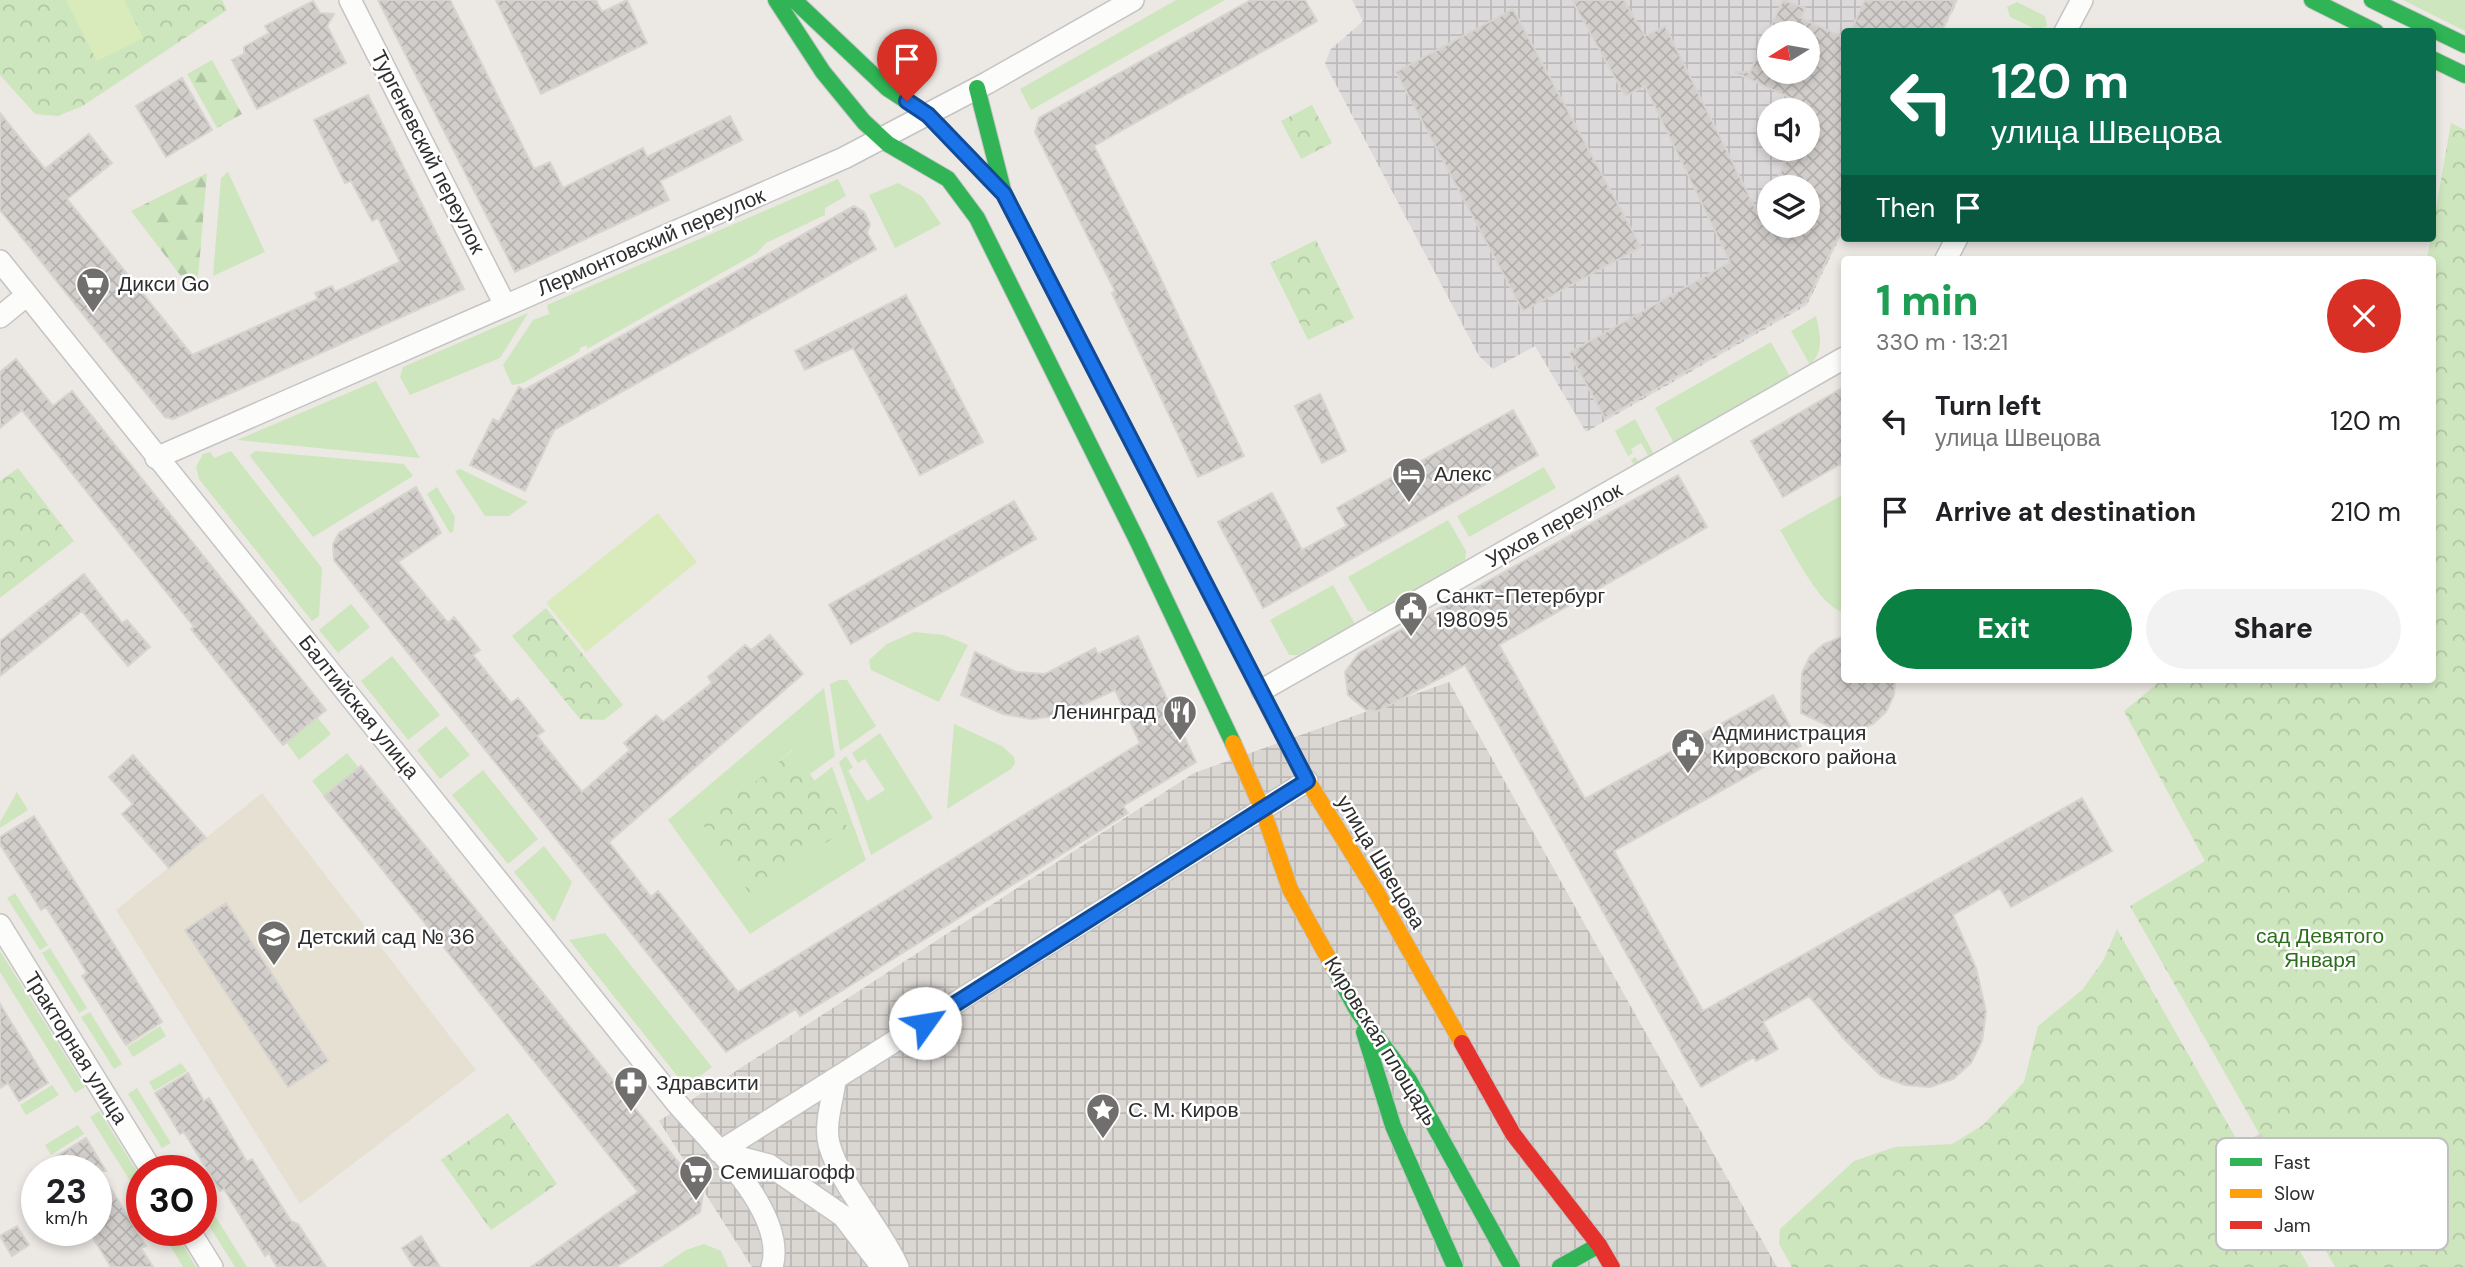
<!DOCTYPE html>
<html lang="en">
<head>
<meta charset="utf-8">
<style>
	body { margin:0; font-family:"DM Sans",sans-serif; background:#f2f2f2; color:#202124; height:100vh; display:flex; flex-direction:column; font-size:26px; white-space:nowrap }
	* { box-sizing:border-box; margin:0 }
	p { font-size:23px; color:#757577 }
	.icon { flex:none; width:38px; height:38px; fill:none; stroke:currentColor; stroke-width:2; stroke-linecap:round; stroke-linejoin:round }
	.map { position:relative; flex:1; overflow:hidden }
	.panel { position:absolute; left:1841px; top:256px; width:595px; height:427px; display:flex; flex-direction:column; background:#fff; border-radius:7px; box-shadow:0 4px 10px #0003 }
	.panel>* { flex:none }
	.banner { position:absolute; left:1841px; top:28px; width:595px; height:214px; border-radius:7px; box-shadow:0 4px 10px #0003; background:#0b6e4f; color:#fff; overflow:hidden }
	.needle { width:46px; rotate:259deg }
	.fabs { position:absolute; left:1757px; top:21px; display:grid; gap:14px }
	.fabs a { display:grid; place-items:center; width:63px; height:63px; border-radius:50%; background:#fff; box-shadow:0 4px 10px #0003; font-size:35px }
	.speed { position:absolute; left:21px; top:1155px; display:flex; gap:14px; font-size:35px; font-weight:700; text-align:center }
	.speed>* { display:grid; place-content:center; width:91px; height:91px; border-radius:50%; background:#fff; box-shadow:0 4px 10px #0003; line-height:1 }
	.speed small { font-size:18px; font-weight:400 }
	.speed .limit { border:10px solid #d22; background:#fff; color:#111 }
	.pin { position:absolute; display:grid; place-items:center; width:60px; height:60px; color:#fff; margin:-72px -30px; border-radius:50% 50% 50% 0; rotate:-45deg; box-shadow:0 0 7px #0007 }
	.pin .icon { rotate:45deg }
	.me { position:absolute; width:77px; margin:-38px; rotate:58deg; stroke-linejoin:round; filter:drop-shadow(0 0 5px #0008) }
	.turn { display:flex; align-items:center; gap:24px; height:147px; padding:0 35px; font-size:32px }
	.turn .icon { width:91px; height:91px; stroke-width:2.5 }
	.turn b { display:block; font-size:49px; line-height:60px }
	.then { display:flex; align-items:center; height:66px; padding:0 35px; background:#0003; gap:14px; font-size:26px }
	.round { display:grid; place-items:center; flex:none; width:74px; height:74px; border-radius:37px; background:#f2f2f2 }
	.headline { display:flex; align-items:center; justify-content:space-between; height:119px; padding:0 35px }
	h1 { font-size:42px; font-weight:800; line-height:52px; color:#1e9e55 }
	.cta { display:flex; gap:14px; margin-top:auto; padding:14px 35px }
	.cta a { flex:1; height:80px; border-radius:42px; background:#0b8043; color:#fff; font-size:28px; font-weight:800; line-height:80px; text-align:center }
	.cta a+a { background:#f2f2f2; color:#202124 }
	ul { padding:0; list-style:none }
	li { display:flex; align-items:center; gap:21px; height:91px; padding:0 35px }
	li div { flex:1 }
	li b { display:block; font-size:26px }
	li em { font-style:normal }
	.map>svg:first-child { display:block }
	.industrial { fill:url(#industrial-grid); fill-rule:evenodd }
	.education { fill:#e6e0d3 }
	.grass { fill:#cee6be }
	.forest { fill:url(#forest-firs) }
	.park { fill:url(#park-crowns) }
	.pitch { fill:#d9eabb }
	.plaza { fill:url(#plaza-grid) }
	.building { fill:url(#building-cross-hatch); stroke:#d7d4d0; stroke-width:2; fill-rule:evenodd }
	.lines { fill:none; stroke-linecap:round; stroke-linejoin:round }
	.street-casing { stroke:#c5c4c5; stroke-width:24 }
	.fast-casing { stroke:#c5c4c5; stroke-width:18 }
	.slow-casing { stroke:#c5c4c5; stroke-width:18 }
	.jam-casing { stroke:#c5c4c5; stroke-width:18 }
	.street { stroke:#fcfcfb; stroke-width:21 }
	.fast { stroke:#30b455; stroke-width:16 }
	.slow { stroke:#ff9f0a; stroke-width:16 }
	.jam { stroke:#e5322d; stroke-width:16 }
	.route-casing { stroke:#114b97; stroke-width:18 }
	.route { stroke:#1a73e8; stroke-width:12 }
	.labels { text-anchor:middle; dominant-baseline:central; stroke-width:5; stroke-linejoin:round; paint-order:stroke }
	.street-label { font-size:21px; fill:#2e2e2e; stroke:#fff }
	.poi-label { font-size:21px; fill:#2e2e2e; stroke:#fff; text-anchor:start }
	.park-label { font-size:21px; fill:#2c6e1b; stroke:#fff }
	.key { fill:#fff; stroke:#c0c0c0; stroke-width:2 }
	.key-label { font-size:19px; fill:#2e2e2e }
</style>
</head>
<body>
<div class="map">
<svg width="2465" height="1267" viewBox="0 0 2465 1267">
	<defs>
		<pattern id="industrial-grid" width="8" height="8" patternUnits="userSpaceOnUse" patternTransform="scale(1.75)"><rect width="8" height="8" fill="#dcd9db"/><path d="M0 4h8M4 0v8" fill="none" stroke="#bdbbbc"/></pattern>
		<pattern id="forest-firs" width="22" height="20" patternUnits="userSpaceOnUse" patternTransform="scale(1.75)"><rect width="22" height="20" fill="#cee6be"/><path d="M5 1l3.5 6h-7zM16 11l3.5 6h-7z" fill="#b1c6a4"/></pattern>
		<pattern id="park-crowns" width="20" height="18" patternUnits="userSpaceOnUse" patternTransform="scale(1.75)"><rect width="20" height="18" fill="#cee6be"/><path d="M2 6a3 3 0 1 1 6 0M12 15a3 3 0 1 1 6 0" fill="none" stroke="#b1c6a4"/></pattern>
		<pattern id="plaza-grid" width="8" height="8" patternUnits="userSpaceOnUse" patternTransform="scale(1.75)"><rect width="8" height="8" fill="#dad6d2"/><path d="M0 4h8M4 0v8" fill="none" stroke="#bbb8b5"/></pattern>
		<pattern id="building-cross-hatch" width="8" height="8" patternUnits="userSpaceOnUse" patternTransform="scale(1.75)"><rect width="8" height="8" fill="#d1cecb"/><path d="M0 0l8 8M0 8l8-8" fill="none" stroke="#b4b1af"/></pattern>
	</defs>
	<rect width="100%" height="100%" fill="#ece8e4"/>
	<!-- industrial -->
	<path class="industrial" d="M1352 0H1958L1943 31 1844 32V229L1807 305 1586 432 1535 346 1493 369 1479 356 1325 64 1330 50 1363 21ZM1769 33H1808V72H1769ZM1769 110H1808V149H1769ZM1769 187H1808V226H1769Z"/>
	<!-- education -->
	<path class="education" d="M262 793 476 1070 300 1204 116 910Z"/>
	<!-- grass -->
	<path class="grass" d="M1176 0H1225L1031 110 1020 89Z
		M2403 0H2465V31Z
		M2017 2 2045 16 2047 26 2038 30 2010 17 2007 7Z
		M228 172 265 252 213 276 221 178Z
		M838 179 846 196 825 208V215L766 243 757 253 587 349V345L580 348 579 352 523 383 512 385 503 365 533 320 549 314 547 305Z
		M898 183 922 196 941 224 895 248 869 195Z
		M528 313 500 358 410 395 400 377 403 367Z
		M1816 316C1820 335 1825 350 1810 365L1791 331Z
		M1771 342 1792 380 1675 445 1655 408Z
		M376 381 420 458 237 440Z
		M1635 419 1654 454 1634 465 1631 460 1635 457 1638 461 1648 455 1641 443 1631 449 1633 453 1628 456 1615 431Z
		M231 451 322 568 319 616 312 621 199 479 196 467 203 454 210 452 214 458Z
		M255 451 404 464 413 476 313 537 252 459 250 455Z
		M1544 467 1556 488 1469 537 1457 516Z
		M460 469 528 502 509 516H485L455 471Z
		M437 487 455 517 453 532 450 533 427 494Z
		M1844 494V612C1821 609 1793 551 1780 530Z
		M1448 520 1466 551 1465 560 1376 612 1368 611 1348 577Z
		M1333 585 1355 624 1298 655H1289L1270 620Z
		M351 604 370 627 338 653 319 630Z
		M914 632 944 635 968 645 939 702 871 670 869 660 887 644Z
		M392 656 440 715 408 740 361 681Z
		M839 680H847L876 726 840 751 830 684Z
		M824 688 835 756 810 774 792 750 748 789 698 817 848 828 814 781 832 767 866 860 750 934 668 820Z
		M317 717 331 734 299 760 286 742Z
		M954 724 1002 746 1014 757 1015 763 1011 769 947 809Z
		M446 726 470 755 440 779 417 750Z
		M880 733 933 818 871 855 839 762 846 756 853 767 848 771 867 801 885 790 865 759 858 763 852 753Z
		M347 753 359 768 324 796 312 781Z
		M483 770 538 839 508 864 452 795Z
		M17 792 28 810 0 828V822Z
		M544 846 572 882 554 922 514 872Z
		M15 893 48 945 40 950 7 898Z
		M605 933 712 1067 686 1087 569 940Z
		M50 948 87 1008 79 1013 42 953Z
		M0 951 85 1087 75 1093 0 972Z
		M90 1012 122 1064 114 1069 81 1017Z
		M160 1026 166 1036 133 1057 127 1047Z
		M181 1063 187 1071 154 1091 149 1082Z
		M52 1085 59 1095 26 1115 20 1105Z
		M137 1088 171 1143 162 1148 128 1094Z
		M99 1111 142 1179V1200L90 1117Z
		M78 1125 84 1134 51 1155 45 1145Z
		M212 1211 247 1267H235L203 1216Z
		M161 1230H174L196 1267H183Z
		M704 1244 721 1251 728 1267H661L686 1250Z"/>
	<!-- forest -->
	<path class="forest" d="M212 60 242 114 217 128 187 74Z
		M207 173 198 278 187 284 131 211Z"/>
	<!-- park -->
	<path class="park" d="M0 0H222L227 10 81 107 57 116 35 114 0 75Z
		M1312 105 1332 143 1301 159 1281 121Z
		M2451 123 2465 130V1267H2335L2130 906 2205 861 2124 711 2163 679H2432V259H2427Z
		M1316 240 1354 318 1308 340 1270 263Z
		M18 468 74 541 0 598V481Z
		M546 608 623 705 604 720 580 719 512 636Z
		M793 750 848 828 750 894 698 817 742 783 748 788Z
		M2117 929 2309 1267H1792L1779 1244 1780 1229 1854 1161 1895 1147 1952 1144 1983 1125 2024 1082 2038 1026 2082 990 2103 961Z
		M508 1113 557 1184 491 1230 441 1160Z"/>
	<!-- pitch -->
	<path class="pitch" d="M66 0H124L143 38 97 61Z
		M658 513 697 562 586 652 546 603Z"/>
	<!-- plaza -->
	<path class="plaza" d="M1449 682 1777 1267H752L659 1121 1194 773Z"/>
	<!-- building -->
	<path class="building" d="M378 0H450L534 169 550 162 563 188 643 148 647 157 730 116 742 140 660 181 669 200 515 272Z
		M496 0H596L602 12 627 0 647 43 541 94Z
		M1251 0H1305L1317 21 1094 146 1153 262 1244 456 1198 477 1112 293 1115 291 1035 132 1039 118Z
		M1572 0H1624L1645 36 1665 26 1764 226H1808V187H1787L1776 181 1792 149H1808V106L1734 72H1750L1783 0 1805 8 1801 18 1844 38V225L1806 302 1605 418 1569 353 1730 262 1645 86 1625 96ZM1769 33H1808V72H1769Z
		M1865 0H1956L1941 32H1850Z
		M313 1 320 13 334 14 327 26 346 63 257 109 232 60 244 54V47L269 33 265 26Z
		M1513 9 1641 247 1523 311 1396 72Z
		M182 78 212 130 166 157 136 106Z
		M368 95 464 289 173 419 165 417 0 210V113L45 169 89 134 112 163 67 199 192 355 318 299 315 293 332 286 335 292 400 262 378 218 372 221 351 181 345 183 314 120Z
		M854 206 864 212 870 224 867 233 876 249 554 430 525 491 470 465 493 419 499 422 519 387 524 390Z
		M906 295 983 442 920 475 853 348 805 370 795 351Z
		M16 359 53 406 72 391 326 710 283 745 191 629 194 627 22 410 0 428V372Z
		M1844 387V462L1783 497 1751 441Z
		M1320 394 1346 451 1322 463 1295 406Z
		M1513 410 1538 455 1263 608 1218 522 1272 493 1302 550 1347 526 1337 508Z
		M1678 475 1707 527 1499 645 1585 799 1773 695 1778 704 1801 746 1614 851 1703 1011 2082 798 2112 851 2011 907 2000 888 1953 915 1976 968 1986 1012 1982 1041 1971 1063 1953 1079 1930 1087 1905 1085 1881 1076 1845 1040 1809 996 1763 1022 1778 1049 1756 1061 1754 1057 1701 1087 1465 665 1378 711 1366 710 1348 695 1345 672 1359 653Z
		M416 487 441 533 398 562 448 623 454 617 480 650 473 655 511 703 518 698 544 731 537 736 582 792 630 750 624 743 656 715 663 722 712 683 708 677 745 645 751 650 770 635 803 674 609 842 651 897 658 891 738 992 1140 743 1115 690 1061 715 1031 719 1003 714 961 695 975 652 1016 672 1045 674 1095 648 1098 654 1138 636 1196 762 1123 806 1128 813 838 993 800 1016 796 1009 726 1052 334 560 333 544 339 533Z
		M1014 501 1036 539 851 644 829 605Z
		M84 574 122 623 127 620 150 647 128 666 82 611 0 676V641Z
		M1844 636V679H1895L1894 695 1886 712 1873 724 1856 731 1837 730 1801 713 1802 673 1810 656 1824 644Z
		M133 755 206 838 169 868 122 814 133 804 109 777Z
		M361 766 703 1193 700 1212 616 1267H531L638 1192 324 796Z
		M34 816 162 1022 126 1045 82 976 87 973 67 940 46 907 41 910 0 844V837Z
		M226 903 328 1061 288 1087 185 930Z
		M0 1004 48 1083 19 1101 8 1083 0 1088Z
		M188 1073 204 1101 209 1098 247 1162 252 1159 291 1221 298 1224 326 1267H277L269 1253 265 1256 224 1189 220 1191 184 1132 180 1134 155 1093Z
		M2261 1134 2303 1207 2286 1217 2244 1144Z
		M86 1138 106 1171H100L146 1246 141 1248 153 1267H111L88 1230H96V1171H33Z
		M17 1226 29 1245 12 1256 0 1236Z
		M421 1236 440 1267H414L402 1248Z"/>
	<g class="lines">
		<!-- street casing -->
		<g class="street-casing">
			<path id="street" d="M350 0 505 305
				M2065 32 2082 0
				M1946 259 1957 238
				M0 261 675 1101C707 1139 788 1212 772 1267
				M0 317 27 295
				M156 458 844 158 987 83 1133 0
				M1262 690 1844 358
				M0 925 152 1171
				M835 1080C833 1100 824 1124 829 1144 842 1189 879 1225 898 1267
				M719 1152 1307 781
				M719 1152 769 1165 843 1216 882 1267
				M189 1230 212 1267"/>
		</g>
		<!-- fast casing -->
		<g class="fast-casing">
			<path id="fast" d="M776 0 823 72 864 122 888 144 948 179 977 218 1138 542 1233 743
				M794 0 887 88 928 115 1004 194 1302 772
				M2312 0 2376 32
				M2372 0 2465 45
				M2432 59 2465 75
				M977 88 1004 194
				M1335 970 1358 1012 1409 1080 1512 1267
				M1364 1032 1393 1126 1455 1267
				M1560 1267 1599 1245"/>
		</g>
		<!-- slow casing -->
		<g class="slow-casing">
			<path id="slow" d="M1233 743 1262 808 1290 889 1335 970
				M1302 772 1377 893 1462 1043"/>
		</g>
		<!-- jam casing -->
		<g class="jam-casing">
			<path id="jam" d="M1462 1043 1513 1134 1599 1245 1612 1267"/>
		</g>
		<!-- street -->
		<use href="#street" class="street"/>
		<!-- fast -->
		<use href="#fast" class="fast"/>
		<!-- slow -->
		<use href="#slow" class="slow"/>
		<!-- jam -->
		<use href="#jam" class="jam"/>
	</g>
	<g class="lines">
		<!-- route casing -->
		<g class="route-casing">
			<path id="route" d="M907 101 928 115 1004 194 1307 781 925 1023"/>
		</g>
		<!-- route -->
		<use href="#route" class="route"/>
	</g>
	<!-- icons -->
	<defs>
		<g id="supermarket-pin" transform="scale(1.75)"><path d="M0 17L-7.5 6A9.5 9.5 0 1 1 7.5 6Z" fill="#706f6e" stroke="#fff"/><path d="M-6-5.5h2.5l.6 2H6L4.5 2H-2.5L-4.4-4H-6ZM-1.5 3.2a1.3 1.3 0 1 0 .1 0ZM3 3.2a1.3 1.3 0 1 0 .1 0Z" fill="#fff"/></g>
		<g id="hotel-pin" transform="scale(1.75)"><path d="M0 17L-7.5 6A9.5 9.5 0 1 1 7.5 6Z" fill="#706f6e" stroke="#fff"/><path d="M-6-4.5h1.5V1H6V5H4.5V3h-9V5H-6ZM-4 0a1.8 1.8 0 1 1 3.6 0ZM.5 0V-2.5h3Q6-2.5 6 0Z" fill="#fff"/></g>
		<g id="civic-pin" transform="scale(1.75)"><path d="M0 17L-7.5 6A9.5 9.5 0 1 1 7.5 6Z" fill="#706f6e" stroke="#fff"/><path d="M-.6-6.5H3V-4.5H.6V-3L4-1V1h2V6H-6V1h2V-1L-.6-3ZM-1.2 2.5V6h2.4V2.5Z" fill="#fff"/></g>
		<g id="restaurant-pin" transform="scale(1.75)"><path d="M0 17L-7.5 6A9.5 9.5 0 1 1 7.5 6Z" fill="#706f6e" stroke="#fff"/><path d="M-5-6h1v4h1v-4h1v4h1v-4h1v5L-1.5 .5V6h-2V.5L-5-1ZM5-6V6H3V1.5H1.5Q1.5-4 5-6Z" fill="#fff"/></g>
		<g id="school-pin" transform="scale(1.75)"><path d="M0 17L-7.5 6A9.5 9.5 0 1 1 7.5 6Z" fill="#706f6e" stroke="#fff"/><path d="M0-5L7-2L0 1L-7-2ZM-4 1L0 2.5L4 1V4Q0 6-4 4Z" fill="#fff"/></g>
		<g id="pharmacy-pin" transform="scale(1.75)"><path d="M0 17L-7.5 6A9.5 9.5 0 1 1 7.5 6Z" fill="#706f6e" stroke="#fff"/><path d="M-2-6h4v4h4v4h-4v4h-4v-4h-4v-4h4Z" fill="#fff"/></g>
		<g id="sight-pin" transform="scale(1.75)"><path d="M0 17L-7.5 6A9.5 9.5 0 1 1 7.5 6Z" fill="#706f6e" stroke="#fff"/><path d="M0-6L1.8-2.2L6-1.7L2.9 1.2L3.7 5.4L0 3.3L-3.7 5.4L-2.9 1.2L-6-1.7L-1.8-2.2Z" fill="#fff"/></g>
	</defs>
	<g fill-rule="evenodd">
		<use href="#supermarket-pin" x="93" y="284"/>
		<use href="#hotel-pin" x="1409" y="474"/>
		<use href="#civic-pin" x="1411" y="608"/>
		<use href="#restaurant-pin" x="1180" y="712"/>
		<use href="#civic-pin" x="1688" y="745"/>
		<use href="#school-pin" x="274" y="937"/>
		<use href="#pharmacy-pin" x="631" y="1083"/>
		<use href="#sight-pin" x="1103" y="1110"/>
		<use href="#supermarket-pin" x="696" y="1172"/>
	</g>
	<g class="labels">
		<!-- street labels -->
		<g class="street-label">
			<text transform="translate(428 152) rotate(63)">Тургеневский переулок</text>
			<text transform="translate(651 242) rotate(-23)">Лермонтовский переулок</text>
			<text transform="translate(1554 525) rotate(-29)">Урхов переулок</text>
			<text transform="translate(359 707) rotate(51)">Балтийская улица</text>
			<text transform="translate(1381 862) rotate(59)">улица Швецова</text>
			<text transform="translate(1381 1041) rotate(58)">Кировская площадь</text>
			<text transform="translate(76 1048) rotate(58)">Тракторная улица</text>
		</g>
		<!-- poi labels -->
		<g class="poi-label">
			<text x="118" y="284">Дикси Go</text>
			<text x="1434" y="474">Алекс</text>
			<text x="1436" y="596">Санкт-Петербург<tspan x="1436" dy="24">198095</tspan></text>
			<text x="1156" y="712" text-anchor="end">Ленинград</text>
			<text x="1712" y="733">Администрация<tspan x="1712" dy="24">Кировского района</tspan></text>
			<text x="298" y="937">Детский сад № 36</text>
			<text x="656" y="1083">Здравсити</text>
			<text x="1128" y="1110">С. М. Киров</text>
			<text x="720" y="1172">Семишагофф</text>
		</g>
		<!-- park labels -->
		<g class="park-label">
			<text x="2320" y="936">сад Девятого<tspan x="2320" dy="24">Января</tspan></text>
		</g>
	</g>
	<!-- legend -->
	<rect x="2216" y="1138" width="232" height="112" rx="10" class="key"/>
	<rect x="2230" y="1158" width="32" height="8" fill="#30b455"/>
	<rect x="2230" y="1189" width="32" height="9" fill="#ff9f0a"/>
	<rect x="2230" y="1221" width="32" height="8" fill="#e5322d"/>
	<g class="key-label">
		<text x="2274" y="1169">Fast</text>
		<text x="2274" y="1200">Slow</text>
		<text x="2274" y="1232">Jam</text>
	</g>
</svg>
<div class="fabs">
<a><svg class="needle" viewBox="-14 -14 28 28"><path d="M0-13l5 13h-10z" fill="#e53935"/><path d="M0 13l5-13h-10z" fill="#757577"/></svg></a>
<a><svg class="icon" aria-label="sound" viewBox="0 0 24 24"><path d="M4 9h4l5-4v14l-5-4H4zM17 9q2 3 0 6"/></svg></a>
<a><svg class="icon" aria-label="layers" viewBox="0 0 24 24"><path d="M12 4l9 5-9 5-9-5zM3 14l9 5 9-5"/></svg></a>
</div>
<div class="speed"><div>23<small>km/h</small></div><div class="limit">30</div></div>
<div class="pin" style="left:907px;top:101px;background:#d93025"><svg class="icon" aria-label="arrive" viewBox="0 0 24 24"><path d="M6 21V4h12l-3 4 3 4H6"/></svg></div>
<svg class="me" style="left:925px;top:1023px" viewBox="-20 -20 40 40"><circle r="19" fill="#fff"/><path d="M0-13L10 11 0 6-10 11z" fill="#1a73e8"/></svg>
<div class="banner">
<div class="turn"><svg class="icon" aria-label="left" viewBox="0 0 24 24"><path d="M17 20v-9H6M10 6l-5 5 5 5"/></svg><div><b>120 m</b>улица Швецова</div></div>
<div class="then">Then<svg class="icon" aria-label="arrive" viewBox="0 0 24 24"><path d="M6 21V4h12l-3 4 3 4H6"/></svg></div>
</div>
<section class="panel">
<div class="headline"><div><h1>1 min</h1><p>330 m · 13:21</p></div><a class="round" style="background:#d93025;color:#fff"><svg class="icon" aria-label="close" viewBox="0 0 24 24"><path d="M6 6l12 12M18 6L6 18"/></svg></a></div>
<ul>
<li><svg class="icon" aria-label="left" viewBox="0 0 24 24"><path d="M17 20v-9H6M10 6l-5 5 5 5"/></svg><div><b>Turn left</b><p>улица Швецова</p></div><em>120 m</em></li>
<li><svg class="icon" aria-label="arrive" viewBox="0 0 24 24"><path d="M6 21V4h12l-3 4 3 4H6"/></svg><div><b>Arrive at destination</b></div><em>210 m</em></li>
</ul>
<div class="cta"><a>Exit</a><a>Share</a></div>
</section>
</div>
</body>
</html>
